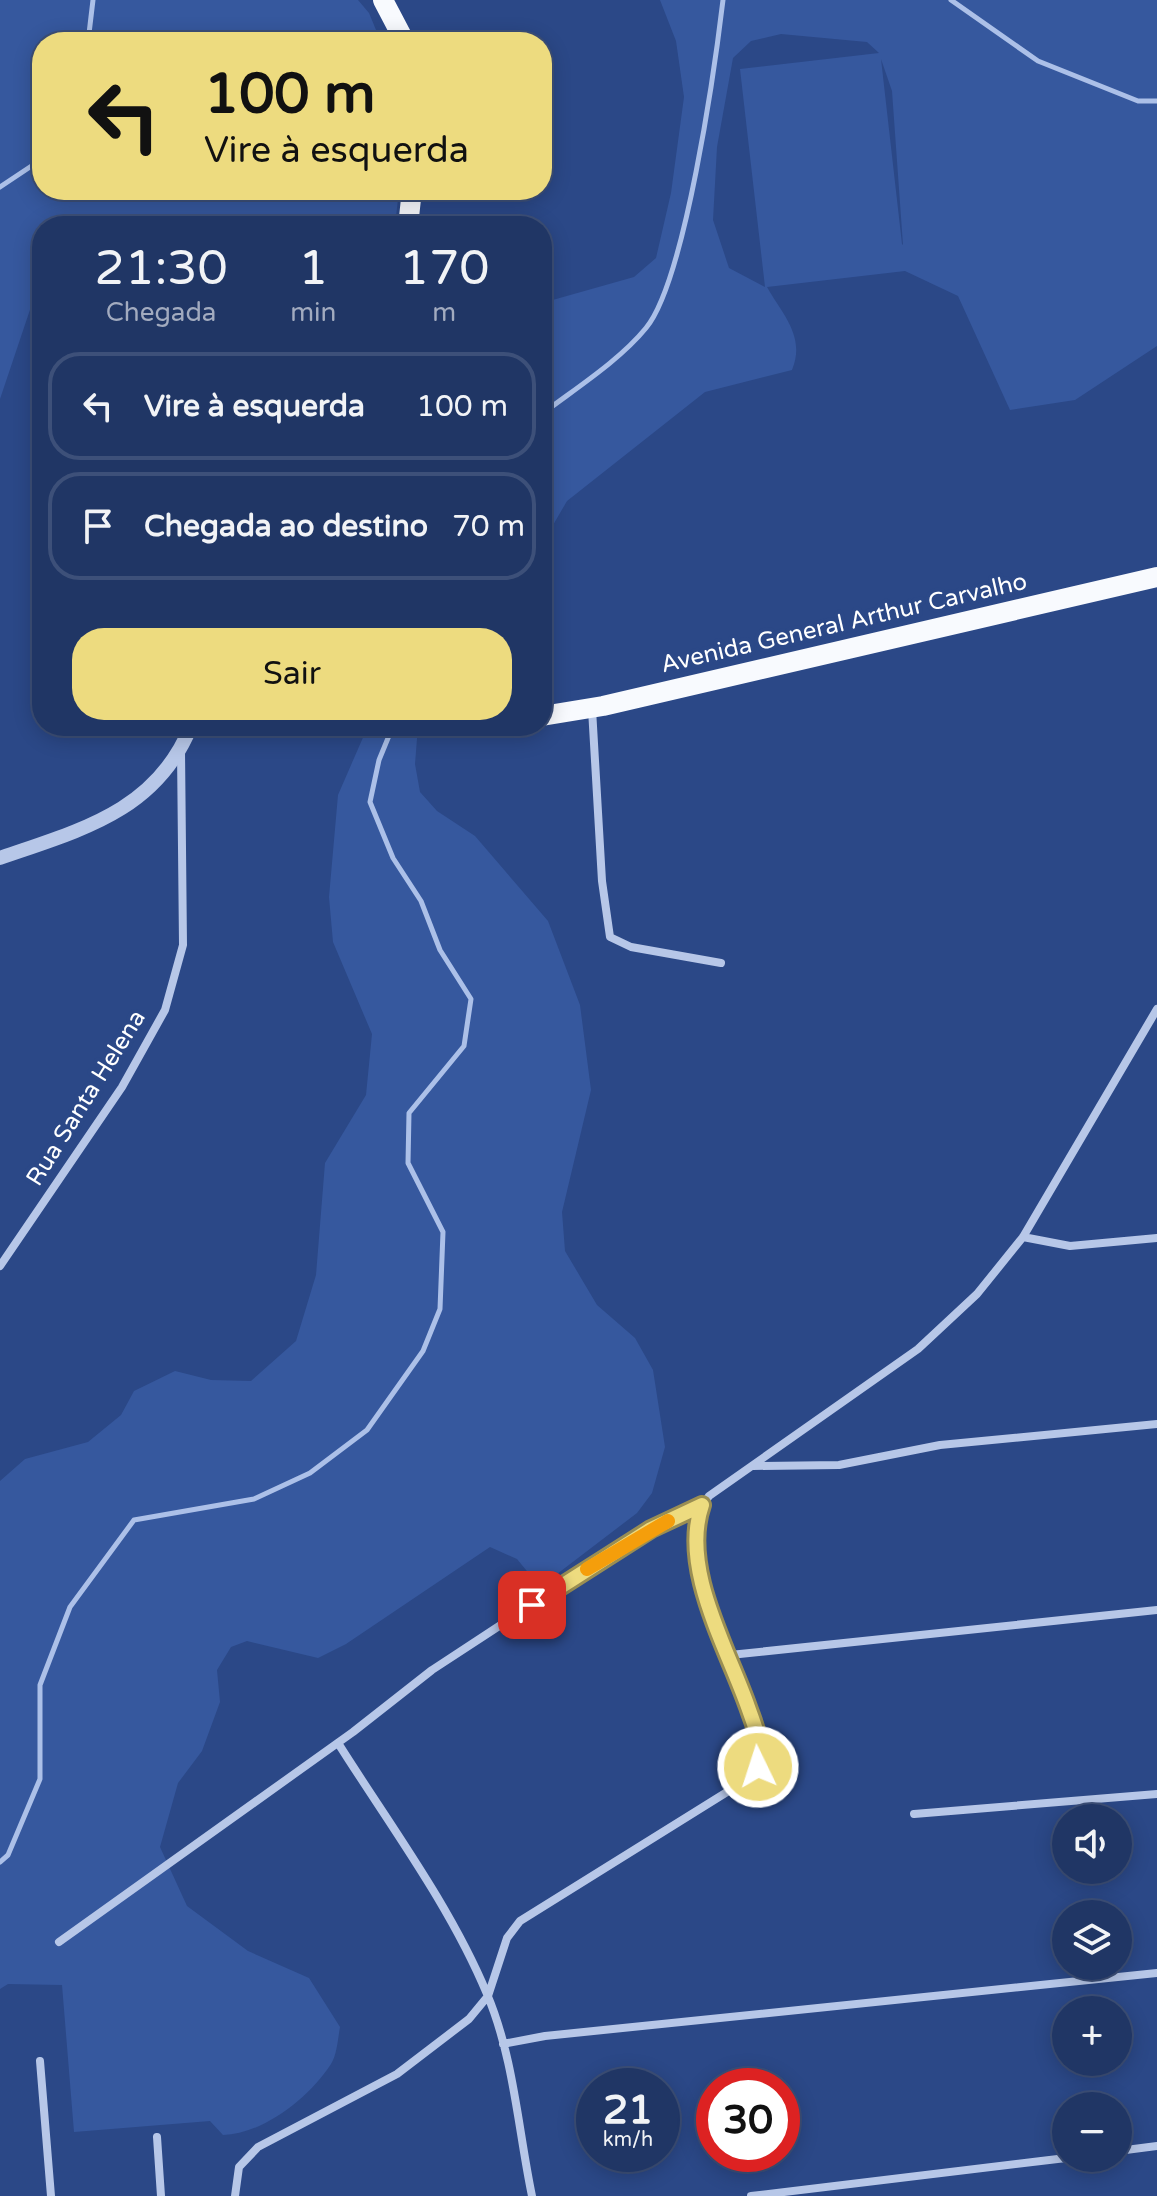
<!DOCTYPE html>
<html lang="pt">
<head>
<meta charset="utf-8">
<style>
	body { margin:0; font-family:"Varela Round",sans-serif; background:#283e6b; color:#f1f3f6; height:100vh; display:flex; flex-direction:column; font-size:30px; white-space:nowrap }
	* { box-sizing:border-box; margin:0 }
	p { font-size:26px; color:#a2abbf }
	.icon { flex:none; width:44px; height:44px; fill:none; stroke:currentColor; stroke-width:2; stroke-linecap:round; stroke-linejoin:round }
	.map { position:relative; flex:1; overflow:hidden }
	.panel { position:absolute; left:32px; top:216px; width:520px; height:520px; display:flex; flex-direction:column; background:#203665; border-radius:32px; box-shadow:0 4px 20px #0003,0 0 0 2px #3d5079 }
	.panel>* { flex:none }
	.guide { position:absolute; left:32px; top:32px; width:520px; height:168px; border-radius:32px; box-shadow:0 4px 20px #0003,0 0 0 2px #3d5079; background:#eddb7f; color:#111; overflow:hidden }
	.controls { position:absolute; left:1052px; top:1804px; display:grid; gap:16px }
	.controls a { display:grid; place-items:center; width:80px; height:80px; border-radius:50%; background:#203665; box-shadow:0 4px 20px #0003,0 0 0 2px #3d5079; font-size:40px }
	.speed { position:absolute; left:576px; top:2068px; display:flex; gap:16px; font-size:40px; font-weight:700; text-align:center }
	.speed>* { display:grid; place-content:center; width:104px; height:104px; border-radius:50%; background:#203665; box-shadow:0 4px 20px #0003,0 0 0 2px #3d5079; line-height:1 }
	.speed small { font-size:20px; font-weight:400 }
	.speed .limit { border:12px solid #d22; background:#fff; color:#111 }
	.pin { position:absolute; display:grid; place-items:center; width:68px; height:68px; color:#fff; margin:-34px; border-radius:16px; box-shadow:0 4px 12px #0006 }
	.me { position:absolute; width:88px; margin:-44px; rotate:356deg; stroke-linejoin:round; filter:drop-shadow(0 0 6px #0008) }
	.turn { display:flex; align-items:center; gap:28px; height:168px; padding:0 40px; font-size:36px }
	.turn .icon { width:104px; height:104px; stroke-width:2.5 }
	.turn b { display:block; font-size:56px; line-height:68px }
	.eta { display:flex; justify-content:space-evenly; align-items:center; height:136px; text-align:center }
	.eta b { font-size:48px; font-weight:600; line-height:56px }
	.primary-button { display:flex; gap:16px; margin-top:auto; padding:16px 40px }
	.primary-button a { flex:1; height:92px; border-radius:32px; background:#eddb7f; color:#111; font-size:32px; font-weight:600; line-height:92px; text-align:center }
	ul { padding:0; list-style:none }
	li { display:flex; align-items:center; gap:24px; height:108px; margin:0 16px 12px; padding:0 24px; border:4px solid #3d5079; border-radius:32px }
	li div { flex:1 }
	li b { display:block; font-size:30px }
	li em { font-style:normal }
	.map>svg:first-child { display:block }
	.green { fill:#36589e; fill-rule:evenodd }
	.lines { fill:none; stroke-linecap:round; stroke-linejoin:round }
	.stream { stroke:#acc0e8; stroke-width:5 }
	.minor { stroke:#b7c7e8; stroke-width:8 }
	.tertiary { stroke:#b7c7e8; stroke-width:14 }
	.primary { stroke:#f8fafe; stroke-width:20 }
	.route-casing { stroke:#9a8e53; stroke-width:20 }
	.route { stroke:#eddb7f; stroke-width:14 }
	.slow { stroke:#f59e0b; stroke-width:14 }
	.labels { text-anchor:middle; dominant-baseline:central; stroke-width:8; stroke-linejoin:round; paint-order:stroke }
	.street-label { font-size:24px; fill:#fff; stroke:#2b4887 }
</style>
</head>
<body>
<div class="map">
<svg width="1157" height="2196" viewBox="0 0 1157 2196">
	<rect width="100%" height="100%" fill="#2b4887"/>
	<!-- green -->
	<path class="green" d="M0 0H358L369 13 381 42H42V190H399L395 226H42V274L0 399Z
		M660 0H1157V346L1075 400 1010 410 958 296 905 271 767 287C782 314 806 336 792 370L705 392 567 501 542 544V303L634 277 656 258 671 193 684 97 676 41ZM781 34 867 42 879 53 740 69 765 287 729 268 713 220 717 147 733 58 751 41ZM881 59 892 91 903 245 902 244Z
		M368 726H418L415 764 420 792 437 811 475 836 548 921 580 1005 591 1090 562 1212 565 1251 597 1305 635 1338 653 1370 665 1447 652 1493 637 1513 540 1587 517 1559 490 1547 346 1644 318 1658 247 1641 231 1647 217 1670 220 1702 202 1751 178 1783 160 1847 187 1906 248 1951 309 1978 340 2027C338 2038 337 2055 331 2064 309 2098 263 2134 223 2135L210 2121 74 2132 62 1985 8 1984 0 1989V1481L25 1459 88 1442 121 1415 134 1391 175 1371 211 1380 251 1381 296 1341 316 1275 325 1163 366 1095 372 1034 333 942 329 897 338 795Z"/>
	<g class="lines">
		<!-- stream -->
		<path class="stream" d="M951 0 1038 61 1138 101H1157
			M88 42 93 0
			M0 187 42 159
			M542 414C576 388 619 361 646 328 685 281 715 67 723 0
			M0 1862 8 1855 40 1779V1685L70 1607 134 1520 254 1499 310 1473 367 1430 423 1351 440 1309 443 1232 408 1163 409 1113 464 1046 471 999 440 950 421 901 393 858 370 802 379 760 393 726"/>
		<!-- minor -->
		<path class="minor" d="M592 709 602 881 610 937 631 947 721 963
			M1023 1237 1070 1246 1157 1238
			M0 1266 122 1087 165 1010 183 945 181 751
			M753 1466 839 1465 940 1445 1157 1424
			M730 1655 1157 1610
			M338 1743C389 1824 450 1905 487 1994 514 2058 518 2129 532 2196
			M914 1814 1157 1794
			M59 1942 353 1732 432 1670 606 1556 702 1505
			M503 2044 545 2036 1157 1973
			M40 2061 51 2196
			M157 2137 161 2196
			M1118 2151 1157 2146
			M235 2196 239 2167 258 2147 397 2074 469 2019 488 1996 507 1938 520 1921 751 1777 760 1761 759 1737 700 1578C694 1549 690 1521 709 1496L918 1349 977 1294 1023 1237 1157 1009
			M751 2196 1066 2158"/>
		<!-- tertiary -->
		<path class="tertiary" d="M0 858C80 830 156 812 191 726"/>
		<!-- primary -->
		<path class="primary" d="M383 0 405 42
			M408 226 412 190
			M542 716 603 706 1157 577"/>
	</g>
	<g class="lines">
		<!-- route casing -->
		<g class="route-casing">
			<path id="route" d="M532 1605 651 1529 702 1505C680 1568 727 1647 748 1707 755 1727 764 1746 758 1767"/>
		</g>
		<!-- route -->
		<use href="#route" class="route"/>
		<!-- slow -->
		<path class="slow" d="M587 1569 668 1521"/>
	</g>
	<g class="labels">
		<!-- street labels -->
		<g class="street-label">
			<text transform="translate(844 623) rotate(-13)">Avenida General Arthur Carvalho</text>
			<text transform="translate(86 1098) rotate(-58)">Rua Santa Helena</text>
		</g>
	</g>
</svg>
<div class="controls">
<a><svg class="icon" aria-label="sound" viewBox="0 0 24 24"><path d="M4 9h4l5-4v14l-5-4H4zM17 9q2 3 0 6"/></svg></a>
<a><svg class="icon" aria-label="layers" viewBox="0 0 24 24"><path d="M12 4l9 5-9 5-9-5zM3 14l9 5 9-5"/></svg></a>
<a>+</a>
<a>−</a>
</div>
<div class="speed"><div>21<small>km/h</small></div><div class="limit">30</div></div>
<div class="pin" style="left:532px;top:1605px;background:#d93025"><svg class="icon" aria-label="arrive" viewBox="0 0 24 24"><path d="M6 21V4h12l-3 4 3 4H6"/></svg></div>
<svg class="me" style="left:758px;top:1767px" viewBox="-20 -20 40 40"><circle r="17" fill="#eddb7f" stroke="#fff" stroke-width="3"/><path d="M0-11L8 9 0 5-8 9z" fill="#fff"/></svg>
<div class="guide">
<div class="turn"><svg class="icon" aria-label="left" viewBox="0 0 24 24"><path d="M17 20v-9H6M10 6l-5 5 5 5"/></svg><div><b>100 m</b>Vire à esquerda</div></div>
</div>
<section class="panel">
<div class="eta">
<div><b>21:30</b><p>Chegada</p></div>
<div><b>1</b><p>min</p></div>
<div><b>170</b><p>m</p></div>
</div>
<ul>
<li><svg class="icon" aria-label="left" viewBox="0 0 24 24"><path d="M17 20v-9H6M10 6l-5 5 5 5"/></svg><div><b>Vire à esquerda</b></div><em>100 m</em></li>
<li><svg class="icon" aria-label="arrive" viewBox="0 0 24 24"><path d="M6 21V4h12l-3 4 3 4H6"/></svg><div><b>Chegada ao destino</b></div><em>70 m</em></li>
</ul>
<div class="primary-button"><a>Sair</a></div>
</section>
</div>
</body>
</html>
